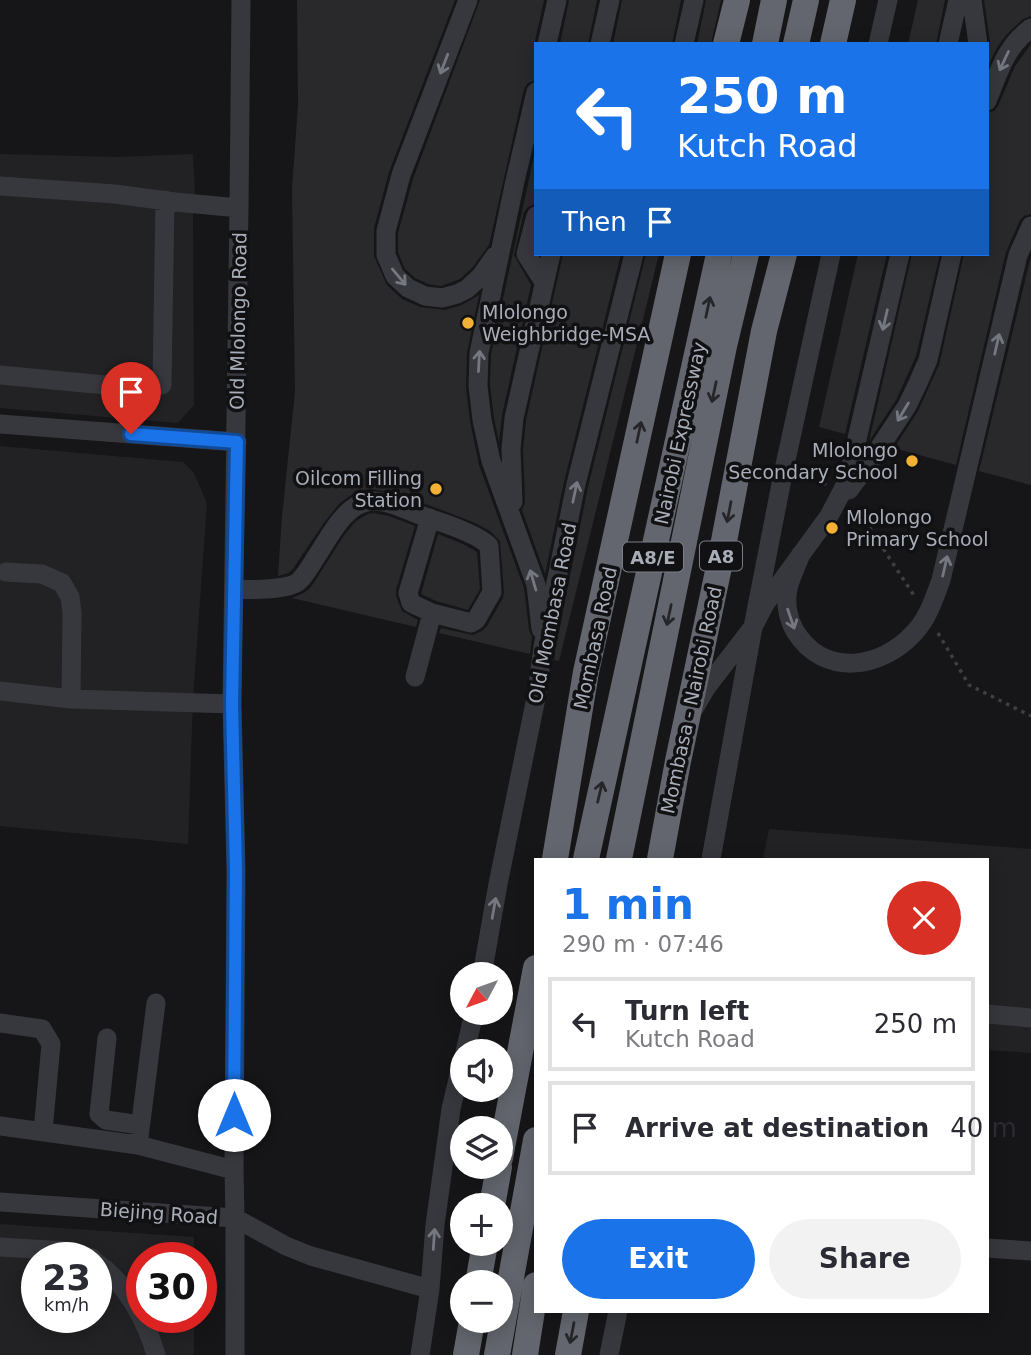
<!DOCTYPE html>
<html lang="en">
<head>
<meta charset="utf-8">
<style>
	body { margin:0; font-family:"DejaVu Sans",sans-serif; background:#f2f2f3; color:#2b2b33; height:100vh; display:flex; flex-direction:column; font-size:26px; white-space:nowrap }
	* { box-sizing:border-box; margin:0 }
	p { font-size:23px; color:#7c7c81 }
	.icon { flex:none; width:38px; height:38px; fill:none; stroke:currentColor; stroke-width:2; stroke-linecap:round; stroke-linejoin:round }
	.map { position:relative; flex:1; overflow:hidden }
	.details { position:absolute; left:534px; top:858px; width:455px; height:455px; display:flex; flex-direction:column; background:#fff; border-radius:0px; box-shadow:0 4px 18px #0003 }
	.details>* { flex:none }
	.banner { position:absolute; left:534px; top:42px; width:455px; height:214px; border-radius:0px; box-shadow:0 4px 18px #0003; background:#1a73e8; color:#fff; overflow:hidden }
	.needle { width:46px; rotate:229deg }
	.fabs { position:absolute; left:450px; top:962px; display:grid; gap:14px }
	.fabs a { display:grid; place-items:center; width:63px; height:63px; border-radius:50%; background:#fff; box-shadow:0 4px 18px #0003; font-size:35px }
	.speed { position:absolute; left:21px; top:1242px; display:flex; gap:14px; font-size:35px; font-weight:700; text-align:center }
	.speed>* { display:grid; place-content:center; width:91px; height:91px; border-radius:50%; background:#fff; box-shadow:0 4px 18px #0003; line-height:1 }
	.speed small { font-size:18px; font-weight:400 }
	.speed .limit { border:10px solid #d22; background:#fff; color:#111 }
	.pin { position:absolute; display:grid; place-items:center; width:60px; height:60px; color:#fff; margin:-72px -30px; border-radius:50% 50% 50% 0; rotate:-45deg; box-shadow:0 0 7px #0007 }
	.pin .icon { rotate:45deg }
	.me { position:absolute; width:77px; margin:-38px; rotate:0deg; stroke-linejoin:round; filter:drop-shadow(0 0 5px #0008) }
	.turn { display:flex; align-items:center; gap:24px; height:147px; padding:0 28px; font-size:32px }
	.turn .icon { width:91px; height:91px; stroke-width:2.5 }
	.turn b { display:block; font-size:49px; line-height:60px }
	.then { display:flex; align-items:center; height:66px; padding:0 28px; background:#0003; gap:14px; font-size:26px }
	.round { display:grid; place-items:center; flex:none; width:74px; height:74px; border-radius:37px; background:#f2f2f3 }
	.headline { display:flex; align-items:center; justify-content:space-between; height:119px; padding:0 28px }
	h1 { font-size:42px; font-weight:800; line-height:52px; color:#1a73e8 }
	.action { display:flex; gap:14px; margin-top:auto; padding:14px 28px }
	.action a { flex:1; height:80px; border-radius:42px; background:#1a73e8; color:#fff; font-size:28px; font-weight:800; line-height:80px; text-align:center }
	.action a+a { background:#f2f2f3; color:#2b2b33 }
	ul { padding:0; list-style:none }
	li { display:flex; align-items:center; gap:21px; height:94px; margin:0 14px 10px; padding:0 14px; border:4px solid #e1e1e2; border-radius:0px }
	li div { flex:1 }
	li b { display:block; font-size:26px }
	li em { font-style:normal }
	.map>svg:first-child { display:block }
	.built { fill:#222225; fill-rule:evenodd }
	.building { fill:#29292c }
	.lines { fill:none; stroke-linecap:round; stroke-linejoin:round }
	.path { stroke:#3d3f44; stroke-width:3.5; stroke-dasharray:3.5 5; stroke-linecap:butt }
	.minor { stroke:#37383d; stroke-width:19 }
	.highway { stroke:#63666e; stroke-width:26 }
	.oneway { stroke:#757881 }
	.oneway2 { stroke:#26262a }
	.route-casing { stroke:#114b97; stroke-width:18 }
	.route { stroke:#1a73e8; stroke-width:12 }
	.poi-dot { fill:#f2b134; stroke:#111113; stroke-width:2.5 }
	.labels { text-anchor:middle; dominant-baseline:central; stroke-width:7; stroke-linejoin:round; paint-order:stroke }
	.shield { fill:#111113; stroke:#7b7e86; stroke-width:2 }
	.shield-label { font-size:18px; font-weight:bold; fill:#a8adb8 }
	.poi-label { font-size:19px; fill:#a8adb8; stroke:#111113; text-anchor:start }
	.street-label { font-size:19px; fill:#a8adb8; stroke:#111113 }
</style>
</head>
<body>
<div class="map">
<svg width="1031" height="1355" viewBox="0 0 1031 1355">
	<rect width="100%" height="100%" fill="#161618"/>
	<!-- built -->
	<path class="built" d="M0 154 118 157 193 154 195 195 193 211 194 405 178 423 0 408Z
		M0 446 183 462 194 473 207 503 193 698 188 844 0 826Z
		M769 829 1031 849V1053L987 1050V859H763Z
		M0 1224 194 1237V1258H142V1318H194V1355H0ZM37 1258H96V1318H37Z"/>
	<!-- building -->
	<path class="building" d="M297 0H455L389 172 374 228V256L387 285 402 299 420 307 445 310 462 305 479 295 467 353 466 387 470 421 479 465 524 588 529 630 532 637 530 654 439 633 441 628 473 635 482 631 487 626 503 598 504 592 500 541 490 531 473 522 397 493 371 489 359 491 348 497 339 504 326 520 292 570 288 573 278 576 282 516 295 392 292 188 298 105Z
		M480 0H544L535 41 536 80 528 83 524 89 489 245 472 268 460 279 441 286 428 284 415 278 405 269 398 252V233L413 179Z
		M569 0H597L588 44H560Z
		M622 0H681L672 44H613Z
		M706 0H721L711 44H697Z
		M918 0H945L936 44H908Z
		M984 0H1031V16L1023 19 1006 35 998 46 987 68V52L990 42Z
		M1031 44V214L1024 216 1020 220 1006 252 956 465 894 448 918 411 939 365 964 254H987V113L994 111 998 106 1015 66Z
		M536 147V204L528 207 524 212 514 255 531 285 502 415 499 442 494 418 490 385 491 354Z
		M563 254H621L564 482 545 574 522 510 525 502 523 449 526 420Z
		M646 254H659L559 661 554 660 555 649 588 487Z
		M858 254H887L845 434 819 427Z
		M912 254H940L916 356 896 400 869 441Z
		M1031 256V485L979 471Z
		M374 513 389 516 415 526 396 590V596L402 611 418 620 416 627 292 598 304 593 311 587 345 534 356 521 368 514Z
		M438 534 463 544 477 552 480 589 468 610 436 601 421 594Z"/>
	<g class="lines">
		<!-- path -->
		<path class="path" d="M800 477 823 482 826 485
			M852 509 867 524 915 597
			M938 633 969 685 1031 716"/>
		<!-- minor -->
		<path class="minor" d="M468 0 401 175 386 231V255L395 276 408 288 425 296 442 298 457 294 467 289 481 276 495 256
			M972 0 978 44
			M547 44 557 0
			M600 44 610 0
			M684 44 694 0
			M878 44 888 0
			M948 44 958 0
			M536 92 515 181 479 353 478 386 482 420 491 461 536 585 541 629
			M987 101C999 72 1005 47 1031 28
			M0 186 115 194 175 202 239 208
			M536 216 526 254 544 282
			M0 375 126 387 162 385 165 200
			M0 424 237 442
			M849 490 870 462 907 406 918 383 928 360 952 254
			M513 502 511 449 514 418 551 254
			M430 518 408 593 411 603 432 613
			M801 554C797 565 790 578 788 589 785 603 788 619 795 631 824 678 881 669 914 633 928 618 934 599 941 580L1018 255 1031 226
			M6 572 42 574 62 583 70 597 72 613 71 699
			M234 590C250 589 285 591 298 582 307 574 313 561 320 551 332 532 347 502 373 501 390 501 409 511 425 517 441 522 478 534 489 546L492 592 476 620 471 623 432 613 415 677
			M0 691 71 699 232 704
			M695 707 706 688 753 627 765 604 829 516 847 482 900 254
			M711 859 753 627 783 474 831 254
			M482 975 498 884 537 693 543 647 576 484 634 254
			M987 1014 1031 1018
			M0 1023 42 1029 51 1044 43 1131
			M107 1038 99 1114 106 1120 140 1125
			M465 1052 474 1013
			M0 1126 138 1145 234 1170
			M138 1145 156 1003
			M0 1202 235 1218 286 1246 311 1256 430 1289
			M0 1247 66 1251 92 1258
			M987 1248 1031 1251
			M96 1262C126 1283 146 1320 156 1355
			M235 1355V1218L234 1170 236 870 232 704 239 208 241 0
			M420 1355 430 1289 435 1225 451 1109 462 1062
			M609 1355 618 1311"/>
		<!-- highway -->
		<path class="highway" d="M726 44 737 0
			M765 44 774 0
			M796 44 806 0
			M833 44 843 0
			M555 859 586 672 678 254
			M586 859 719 254
			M619 859 724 346 746 254
			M660 859 678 761 720 562 764 331 784 254
			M500 1158 536 968
			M492 1206 499 1167
			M478 1283 485 1244
			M466 1355 472 1321
			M497 1355 536 1140
			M525 1355 536 1285
			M568 1355 576 1311"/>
	</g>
	<!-- one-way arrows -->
	<defs><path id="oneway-shaft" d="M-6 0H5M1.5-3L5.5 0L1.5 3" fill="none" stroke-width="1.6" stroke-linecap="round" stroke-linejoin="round" transform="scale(1.75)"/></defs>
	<g class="oneway">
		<use href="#oneway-shaft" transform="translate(1004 61) rotate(115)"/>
		<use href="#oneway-shaft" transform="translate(444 64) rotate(111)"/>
		<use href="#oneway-shaft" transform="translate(399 277) rotate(50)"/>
		<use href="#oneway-shaft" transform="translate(885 320) rotate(103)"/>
		<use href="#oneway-shaft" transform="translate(997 344) rotate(-77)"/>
		<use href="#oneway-shaft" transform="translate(479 361) rotate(-87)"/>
		<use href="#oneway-shaft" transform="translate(903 412) rotate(121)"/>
		<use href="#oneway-shaft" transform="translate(575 492) rotate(-78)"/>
		<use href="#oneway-shaft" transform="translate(945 566) rotate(-77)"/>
		<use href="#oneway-shaft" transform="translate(533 580) rotate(-106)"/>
		<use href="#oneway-shaft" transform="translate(791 619) rotate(71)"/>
		<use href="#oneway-shaft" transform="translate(494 908) rotate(-80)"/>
		<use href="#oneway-shaft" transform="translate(434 1239) rotate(-86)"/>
	</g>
	<g class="oneway2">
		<use href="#oneway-shaft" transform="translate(708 307) rotate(-78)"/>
		<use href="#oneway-shaft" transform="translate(714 392) rotate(102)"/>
		<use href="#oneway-shaft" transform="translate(639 432) rotate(-78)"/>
		<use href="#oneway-shaft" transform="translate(729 512) rotate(101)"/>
		<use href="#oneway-shaft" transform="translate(669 615) rotate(102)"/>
		<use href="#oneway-shaft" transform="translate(600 792) rotate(-77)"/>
		<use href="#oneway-shaft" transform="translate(572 1333) rotate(101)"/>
	</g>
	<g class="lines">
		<!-- route casing -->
		<g class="route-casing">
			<path id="route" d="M131 434 237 442 232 704 236 870 234 1115"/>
		</g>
		<!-- route -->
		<use href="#route" class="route"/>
	</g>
	<!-- markers -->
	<g class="poi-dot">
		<circle cx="468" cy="323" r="7"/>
		<circle cx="912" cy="461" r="7"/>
		<circle cx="436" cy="489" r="7"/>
		<circle cx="832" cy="528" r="7"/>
	</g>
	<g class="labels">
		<!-- shield labels -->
		<g class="shield">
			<rect x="700" y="541.5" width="42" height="29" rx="5"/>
			<rect x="623" y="542.5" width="60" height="29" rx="5"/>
		</g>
		<g class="shield-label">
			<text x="721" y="556">A8</text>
			<text x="653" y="557">A8/E</text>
		</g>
		<!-- poi labels -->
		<g class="poi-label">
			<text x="482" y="312">Mlolongo<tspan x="482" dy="22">Weighbridge-MSA</tspan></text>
			<text x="898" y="450" text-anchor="end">Mlolongo<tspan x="898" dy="22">Secondary School</tspan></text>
			<text x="422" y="478" text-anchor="end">Oilcom Filling<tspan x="422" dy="22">Station</tspan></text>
			<text x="846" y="517">Mlolongo<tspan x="846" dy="22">Primary School</tspan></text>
		</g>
		<!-- street labels -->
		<g class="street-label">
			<text transform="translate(238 321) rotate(-89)">Old Mlolongo Road</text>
			<text transform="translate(680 433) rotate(-78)">Nairobi Expressway</text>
			<text transform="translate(552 613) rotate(-79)">Old Mombasa Road</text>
			<text transform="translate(595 638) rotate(-78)">Mombasa Road</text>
			<text transform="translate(691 700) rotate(-78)">Mombasa - Nairobi Road</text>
			<text transform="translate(159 1213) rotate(4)">Biejing Road</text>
		</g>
	</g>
</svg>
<div class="fabs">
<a><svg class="needle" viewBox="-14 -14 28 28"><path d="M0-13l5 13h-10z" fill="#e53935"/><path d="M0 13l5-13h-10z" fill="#7c7c81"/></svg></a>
<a><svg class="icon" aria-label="sound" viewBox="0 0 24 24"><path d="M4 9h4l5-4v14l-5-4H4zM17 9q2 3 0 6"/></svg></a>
<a><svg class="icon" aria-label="layers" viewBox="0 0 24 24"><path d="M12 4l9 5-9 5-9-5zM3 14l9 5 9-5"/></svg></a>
<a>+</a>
<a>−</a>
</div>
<div class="speed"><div>23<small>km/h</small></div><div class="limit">30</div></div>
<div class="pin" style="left:131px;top:434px;background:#d93025"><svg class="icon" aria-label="arrive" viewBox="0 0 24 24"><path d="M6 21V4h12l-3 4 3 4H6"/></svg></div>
<svg class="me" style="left:234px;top:1115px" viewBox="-20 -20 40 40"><circle r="19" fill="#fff"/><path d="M0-13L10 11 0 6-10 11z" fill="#1a73e8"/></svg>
<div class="banner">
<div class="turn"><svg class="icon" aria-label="left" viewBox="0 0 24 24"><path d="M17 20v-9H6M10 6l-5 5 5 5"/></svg><div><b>250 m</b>Kutch Road</div></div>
<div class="then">Then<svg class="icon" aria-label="arrive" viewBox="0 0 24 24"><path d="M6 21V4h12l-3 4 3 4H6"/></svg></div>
</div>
<section class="details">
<div class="headline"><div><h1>1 min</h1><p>290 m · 07:46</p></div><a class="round" style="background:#d93025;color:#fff"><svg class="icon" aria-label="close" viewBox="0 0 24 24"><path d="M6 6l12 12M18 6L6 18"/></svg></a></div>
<ul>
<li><svg class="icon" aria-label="left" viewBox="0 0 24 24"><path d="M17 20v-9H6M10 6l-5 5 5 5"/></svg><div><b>Turn left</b><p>Kutch Road</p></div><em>250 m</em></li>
<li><svg class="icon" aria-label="arrive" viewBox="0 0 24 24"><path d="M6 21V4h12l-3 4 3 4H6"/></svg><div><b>Arrive at destination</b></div><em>40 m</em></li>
</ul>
<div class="action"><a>Exit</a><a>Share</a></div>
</section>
</div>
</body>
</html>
